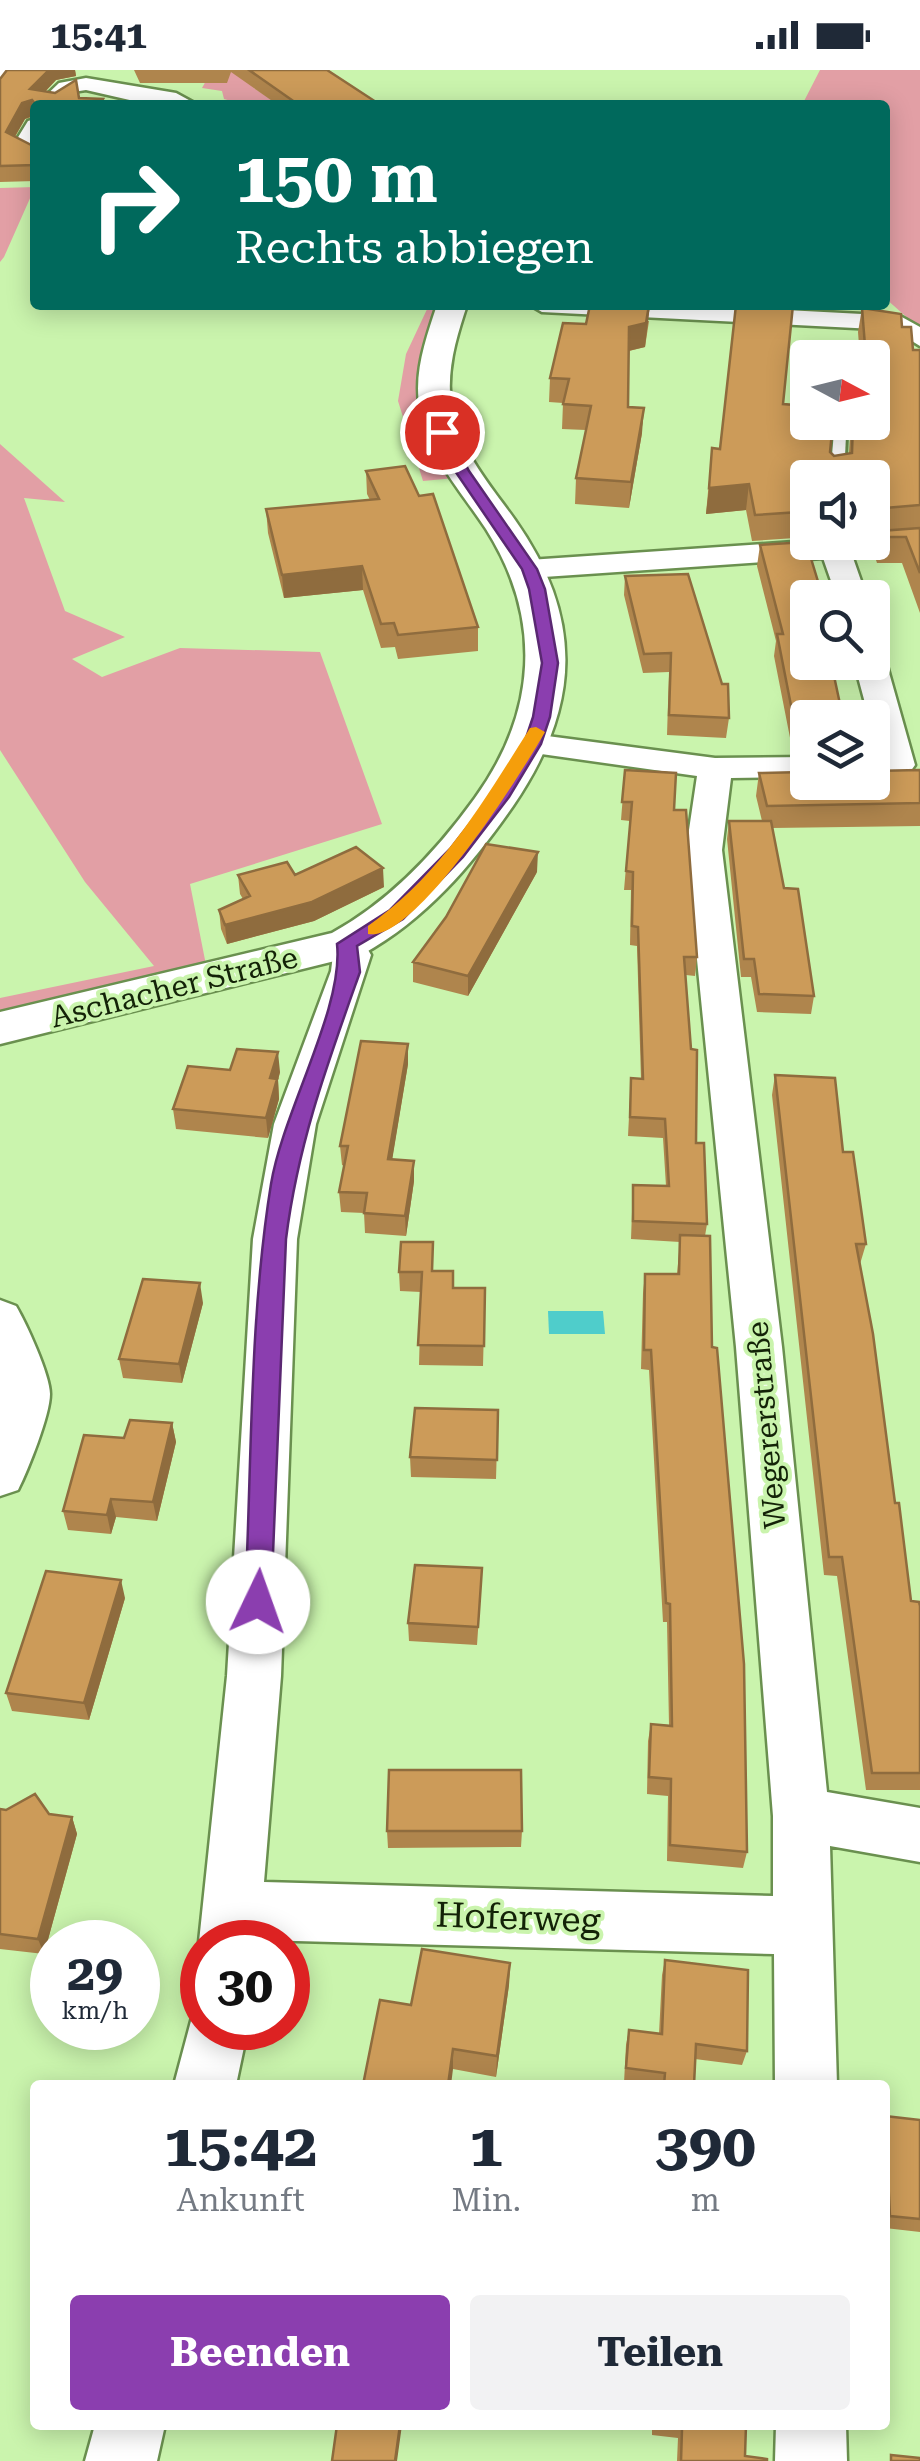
<!DOCTYPE html>
<html lang="de">
<head>
<meta charset="utf-8">
<style>
	body { margin:0; font-family:"Roboto Serif",serif; background:#f2f2f3; color:#1f2937; height:100vh; display:flex; flex-direction:column; font-size:38px; white-space:nowrap }
	* { box-sizing:border-box; margin:0 }
	p { font-size:32px; color:#747a83 }
	.icon { flex:none; width:55px; height:55px; fill:none; stroke:currentColor; stroke-width:2; stroke-linecap:round; stroke-linejoin:round }
	.map { position:relative; flex:1; overflow:hidden }
	.sheet { position:absolute; left:30px; top:2010px; width:860px; height:350px; display:flex; flex-direction:column; background:#fff; border-radius:10px; box-shadow:0 5px 25px #0003 }
	.sheet>* { flex:none }
	.top-card { position:absolute; left:30px; top:30px; width:860px; height:210px; border-radius:10px; box-shadow:0 5px 25px #0003; background:#00695c; color:#fff; overflow:hidden }
	.needle { width:65px; rotate:97deg }
	.controls { position:absolute; left:790px; top:270px; display:grid; gap:20px }
	.controls a { display:grid; place-items:center; width:100px; height:100px; border-radius:10px; background:#fff; box-shadow:0 5px 25px #0003; font-size:50px }
	.speed { position:absolute; left:30px; top:1850px; display:flex; gap:20px; font-size:50px; font-weight:700; text-align:center }
	.speed>* { display:grid; place-content:center; width:130px; height:130px; border-radius:50%; background:#fff; box-shadow:0 5px 25px #0003; line-height:1 }
	.speed small { font-size:25px; font-weight:400 }
	.speed .limit { border:15px solid #d22; background:#fff; color:#111 }
	.pin { position:absolute; display:grid; place-items:center; width:85px; height:85px; color:#fff; margin:-42px; border:5px solid #fff; border-radius:50%; box-shadow:0 2px 10px #0007 }
	.me { position:absolute; width:110px; margin:-55px; rotate:3deg; stroke-linejoin:round; filter:drop-shadow(0 0 8px #0008) }
	.turn { display:flex; align-items:center; gap:35px; height:210px; padding:0 40px; font-size:45px }
	.turn .icon { width:130px; height:130px; stroke-width:2.5 }
	.turn b { display:block; font-size:70px; line-height:85px }
	.eta { display:flex; justify-content:space-evenly; align-items:center; height:170px; text-align:center }
	.eta b { font-size:60px; font-weight:700; line-height:70px }
	.action { display:flex; gap:20px; margin-top:auto; padding:20px 40px }
	.action a { flex:1; height:115px; border-radius:10px; background:#8b3eaf; color:#fff; font-size:40px; font-weight:700; line-height:115px; text-align:center }
	.action a+a { background:#f2f2f3; color:#1f2937 }
	.status { display:flex; justify-content:space-between; align-items:center; height:70px; padding:0 50px; background:#fff; direction:ltr }
	.status svg { height:28px; fill:currentColor }
	.map>svg:first-child { display:block }
	.green { fill:#e29fa5 }
	.water { fill:#4fcdcb }
	.lines { fill:none; stroke-linecap:round; stroke-linejoin:round }
	.service-casing { stroke:#6a904f; stroke-width:6 }
	.minor-casing { stroke:#6a904f; stroke-width:5 }
	.tertiary-casing { stroke:#6a904f; stroke-width:5 }
	.service { fill:#fff; fill-rule:evenodd }
	.minor { fill:#fff; fill-rule:evenodd }
	.tertiary { fill:#fff; fill-rule:evenodd }
	.wall { fill:#af854d }
	.shaded-wall { fill:#8f6c3e }
	.building { fill:#cc9b59; stroke:#8f6c3e; stroke-width:2.5 }
	.route { fill:#8b3eaf; stroke:#5a2872; stroke-width:2.5 }
	.slow { fill:#f59e0b }
	.labels { text-anchor:middle; dominant-baseline:central; stroke-width:8; stroke-linejoin:round; paint-order:stroke }
	.street-label { font-size:30px; fill:#132207; stroke:#caf4ad }
	.near-street-label { font-size:35px; fill:#132207; stroke:#caf4ad }
</style>
</head>
<body>
<div class="status"><b>15:41</b><svg viewBox="0 0 49 12"><path d="M0 12V9h3v3zM5 12V6h3v6zM10 12V3h3v9zM15 12V0h3v12zM26 1h20v11H26zM47 4h2v5h-2z"/></svg></div>
<div class="map">
<svg width="920" height="2391" viewBox="0 0 920 2391">
	<rect width="100%" height="100%" fill="#caf4ad"/>
	<!-- green -->
	<path class="green" d="M212 0H310L254 18 279 35 231 31 224 29 222 21 202 18Z
		M820 0H920V259L885 228V35H802Z
		M35 117 4 187 0 192V118Z
		M429 235H441L455 408 423 411 398 331 406 284Z
		M0 374 65 432 24 428 65 541 125 567 72 589 102 607 180 578 320 582 382 754 190 814 206 895 0 945V928L154 896 85 812 0 680Z"/>
	<!-- water -->
	<path class="water" d="M548 1241H603L605 1264H549Z"/>
	<g class="lines">
		<!-- service casing -->
		<g class="service-casing">
			<path id="service" d="M834 362 846 365 844 408H830Z"/>
		</g>
		<!-- minor casing -->
		<g class="minor-casing">
			<path id="minor" d="M0 0H12L0 8Z
				M86 8 176 23 198 35 134 31 86 20 73 22 57 35H36L59 13Z
				M35 49V91L12 77 28 51Z
				M530 235H687L900 246 920 257V276L894 260 542 242Z
				M920 463V481L852 485 867 528H837L823 488 529 508 514 499 529 490 808 471 872 472V466Z
				M872 583 886 592 915 695 910 702H886L872 663V648H869L854 592H872Z
				M532 664 715 688 808 687V707L731 708 722 780 782 1277 827 1722 920 1738V1792L830 1776 837 2015H775L774 1884 259 1870 202 1872V1880L199 1872 227 1606 253 1169 274 1054 331 901 333 885 328 874 334 866H360L371 885 316 1054 297 1169 281 1606 264 1812 773 1826V1746L736 1277 686 780 697 706 520 681 515 674 520 667Z
				M0 1230 16 1236C26 1253 50 1305 50 1324 50 1345 28 1400 18 1420L0 1426Z
				M202 1933V1958H248L236 2015H174L195 1936Z
				M95 2355H165L157 2391H85Z
				M776 2355H846L847 2391H775Z"/>
		</g>
		<!-- tertiary casing -->
		<g class="tertiary-casing">
			<path id="tertiary" d="M437 235H467C456 268 445 304 452 339 461 382 490 415 515 450 585 549 580 638 513 736 472 795 426 849 363 884L0 974V942L332 863C390 831 436 782 475 728 537 642 543 549 486 459 461 421 428 386 420 339 413 304 426 268 437 235Z"/>
		</g>
		<!-- service -->
		<use href="#service" class="service"/>
		<!-- minor -->
		<use href="#minor" class="minor"/>
		<!-- tertiary -->
		<use href="#tertiary" class="tertiary"/>
	</g>
	<!-- wall -->
	<path class="wall" d="M7 0H75L76 6 56 10 45 22 103 35H35V46L25 49 15 67 35 77V111L0 112V9Z
		M134 0H327L376 32V35H278L231 2 227 13H140Z
		M862 238 902 257 913 280H920V543L902 493H877L875 487 879 464 872 465V408H808V454L797 453 795 468 752 471 746 440 706 444 712 378 720 379 783 334 834 386 849 383 851 352H872V288H860L858 262Z
		M649 251 645 277 629 281 628 337 642 363 629 438 575 434 576 408 586 360 562 359 563 333 549 332 550 308 586 254Z
		M366 401 478 557V581L398 589 395 577 381 578 363 520 284 528 268 463 266 439 370 430 367 424Z
		M760 475 808 528V686L793 683 774 586 776 571 757 496Z
		M625 506 729 648 726 668 667 665 669 602 643 603 624 525Z
		M802 688 808 712 920 700V756L772 758 784 818 814 926 811 944 757 942 751 907H741L727 769 729 751H762L756 726 759 703 799 702Z
		M625 700 674 740 697 887 695 906 686 905 696 1073 707 1154 705 1166 712 1277 747 1782 743 1798 667 1791 668 1726 647 1724 648 1671 651 1654 669 1655 667 1552H663L649 1300 641 1299 643 1223 645 1204H677L680 1172 631 1169 633 1115 666 1116 663 1068 628 1066 631 1008 641 1009 637 876 630 875 631 820H624L630 751 621 750Z
		M537 802 468 926 413 912V892Z
		M238 805H295L384 817 314 851 227 874 221 859 219 840 243 829 240 824Z
		M408 974V994L392 1089 414 1091V1111L406 1166 365 1163 364 1143 341 1142 339 1122 344 1096 342 1095 340 1076Z
		M230 1000 280 1002 278 1010 279 1029 268 1068 176 1059 173 1039Z
		M775 1005 843 1082 866 1174 860 1194 895 1433 911 1531 920 1536V1720H866L837 1506 824 1505 772 1025Z
		M433 1201 453 1218H485L483 1296 419 1295 421 1222 400 1221 399 1202Z
		M203 1233 182 1313 123 1308 119 1289Z
		M498 1340 496 1409 411 1407 410 1387Z
		M172 1353 176 1372 157 1451 116 1447 111 1464 68 1460 63 1441 124 1368Z
		M481 1517 477 1575 409 1571 408 1553Z
		M125 1528 89 1650 12 1641 6 1623Z
		M0 1739 72 1747 77 1764 44 1884 0 1879Z
		M387 1761H522L521 1777 388 1778Z
		M665 1890 747 1981 742 1995 695 1989 694 2015H643L624 2013 626 1975 629 1960 659 1964 662 1905Z
		M510 1893 509 1915 496 2007 453 1999 411 1935Z
		M885 2046 920 2050V2162L885 2158Z
		M652 2355H746L745 2386 767 2391H677L678 2368 652 2365Z"/>
	<!-- shaded-wall -->
	<path class="shaded-wall" d="M49 0H75L76 6 56 10 35 32 32 30 34 45 25 49 8 78 6 62 30 19Z
		M650 235 645 277 628 281 629 257Z
		M644 338 642 363 629 438 631 412Z
		M749 414 746 440 706 444 709 418Z
		M362 496 363 520 284 528 282 505Z
		M538 782 537 802 468 926V906Z
		M383 798 384 817 314 851 227 874 225 855Z
		M408 974V994L389 1109 388 1089Z
		M278 982 280 1002 278 1010 279 1029 268 1068 266 1048 270 1008Z
		M414 1091V1111L406 1166 405 1146Z
		M200 1213 203 1233 182 1313 179 1294Z
		M172 1353 176 1372 157 1451 153 1432Z
		M111 1429 116 1447 111 1464 107 1445Z
		M121 1510 125 1528 89 1650 84 1633Z
		M72 1747 77 1764 44 1884 38 1869Z
		M510 1893 509 1915 496 2007 497 1986Z
		M453 1979V1999L451 2015H448Z
		M400 2355H402L397 2391H395Z"/>
	<!-- building -->
	<path class="building" d="M7 0H49L30 19 55 23 76 10 79 28 103 29 99 35H36L32 30 22 33 6 62 35 77V95L0 96V9Z
		M249 0H327L376 32 359 35H299Z
		M590 235H649L646 253 629 257 628 337 644 338 631 412 576 408 591 336 563 334 569 309 550 308 563 253 586 254Z
		M736 235H793L783 334 808 336V352H833L830 382 834 386 852 383 853 352H872V288H866L862 238 901 244 902 257H911L913 280H920V435L873 439 872 408H808V428L794 427 799 442 755 445 749 414 709 418 712 378 720 379Z
		M405 396 419 426 433 424 478 557 398 565 394 553 381 554 362 496 282 505 266 439 379 429 366 401Z
		M920 458V503L906 467H882L880 461Z
		M806 472 823 528H808V592H831L843 648H808V663L796 661 777 564H783L760 475Z
		M688 504 722 614H728L729 648 669 645 671 583 644 584 625 506Z
		M802 688H808V712H872V701L920 700V733L767 736 759 703 804 702Z
		M625 700 676 703 674 740H686L697 887H684L691 979 697 980 696 1073H704L707 1154 633 1151V1115L669 1116 665 1049 630 1047 631 1008 643 1009 638 857 632 856 633 802 626 801 632 732H622Z
		M729 751H771L784 818 798 819 814 926 759 924 754 889H744Z
		M486 774 538 782 468 906 413 892 446 847Z
		M356 777 383 798 312 832 225 855 219 840 250 826 238 805 287 792 295 805Z
		M361 971 408 974 388 1089 414 1091 405 1146 364 1143 367 1123 339 1122 348 1076H340Z
		M237 979 278 982 270 1008 277 1009 266 1048 173 1039 188 996 230 1000Z
		M775 1005 835 1008 843 1082H853L866 1174H856L873 1264 895 1433H899L911 1531 919 1532 920 1536V1703H872L842 1487H829Z
		M680 1165 710 1166 712 1277 717 1278 744 1594 747 1782 670 1775 671 1709 649 1707 651 1654 672 1656 670 1534 666 1533 651 1280H644L645 1204H679Z
		M401 1172H433L432 1201H453V1218H485L484 1276 418 1275 422 1202H399Z
		M143 1209 200 1213 179 1294 119 1289Z
		M415 1338 498 1340 497 1390 410 1387Z
		M130 1350 172 1353 153 1432 111 1429 107 1445 63 1441 84 1365 124 1368Z
		M415 1495 482 1498 478 1557 408 1553Z
		M46 1501 121 1510 84 1633 6 1623Z
		M389 1700H521L522 1761H387Z
		M35 1724 49 1744 72 1747 38 1869 0 1864V1739L6 1740Z
		M422 1879 510 1893 497 1986 453 1979 448 2015H363L380 1930 411 1935Z
		M665 1890 748 1900 747 1981 696 1974 694 2015H664L665 2003 626 1998 629 1960 662 1964Z
		M885 2046 920 2050V2149L890 2146Z
		M337 2355H400L395 2391H332Z
		M655 2355H746L745 2386 767 2389V2391H681L682 2359Z
		M891 2385 920 2388V2391H891Z"/>
	<!-- route -->
	<path class="route" d="M438 359H447L469 401 537 499 545 519 558 593 550 647 541 674 509 727 463 787 403 849 357 876 360 902C328 992 298 1073 286 1169L271 1532 267 1540H248L245 1532C252 1394 249 1250 271 1114 283 1041 344 938 337 874L390 840 450 779 492 725 524 674 533 647 542 593 529 519 522 499 455 401Z"/>
	<!-- slow -->
	<path class="slow" d="M536 657 545 662C523 701 415 873 368 864V856C442 804 483 732 530 658Z"/>
	<g class="labels">
		<!-- street labels -->
		<g class="street-label">
			<text transform="translate(174 917) rotate(-14)">Aschacher Straße</text>
			<text transform="translate(766 1355) rotate(-95)">Wegererstraße</text>
		</g>
		<!-- near-street labels -->
		<g class="near-street-label">
			<text transform="translate(518 1848) rotate(2)">Hoferweg</text>
		</g>
	</g>
</svg>
<div class="controls">
<a><svg class="needle" viewBox="-14 -14 28 28"><path d="M0-13l5 13h-10z" fill="#e53935"/><path d="M0 13l5-13h-10z" fill="#747a83"/></svg></a>
<a><svg class="icon" aria-label="sound" viewBox="0 0 24 24"><path d="M4 9h4l5-4v14l-5-4H4zM17 9q2 3 0 6"/></svg></a>
<a><svg class="icon" aria-label="search" viewBox="0 0 24 24"><circle cx="10" cy="10" r="6"/><path d="M15 15l6 6"/></svg></a>
<a><svg class="icon" aria-label="layers" viewBox="0 0 24 24"><path d="M12 4l9 5-9 5-9-5zM3 14l9 5 9-5"/></svg></a>
</div>
<div class="speed"><div>29<small>km/h</small></div><div class="limit">30</div></div>
<div class="pin" style="left:442px;top:362px;background:#d93025"><svg class="icon" aria-label="arrive" viewBox="0 0 24 24"><path d="M6 21V4h12l-3 4 3 4H6"/></svg></div>
<svg class="me" style="left:258px;top:1532px" viewBox="-20 -20 40 40"><circle r="19" fill="#fff"/><path d="M0-13L10 11 0 6-10 11z" fill="#8b3eaf"/></svg>
<div class="top-card">
<div class="turn"><svg class="icon" aria-label="right" viewBox="0 0 24 24"><path d="M7 20v-9h11M14 6l5 5-5 5"/></svg><div><b>150 m</b>Rechts abbiegen</div></div>
</div>
<section class="sheet">
<div class="eta">
<div><b>15:42</b><p>Ankunft</p></div>
<div><b>1</b><p>Min.</p></div>
<div><b>390</b><p>m</p></div>
</div>
<div class="action"><a>Beenden</a><a>Teilen</a></div>
</section>
</div>
</body>
</html>
